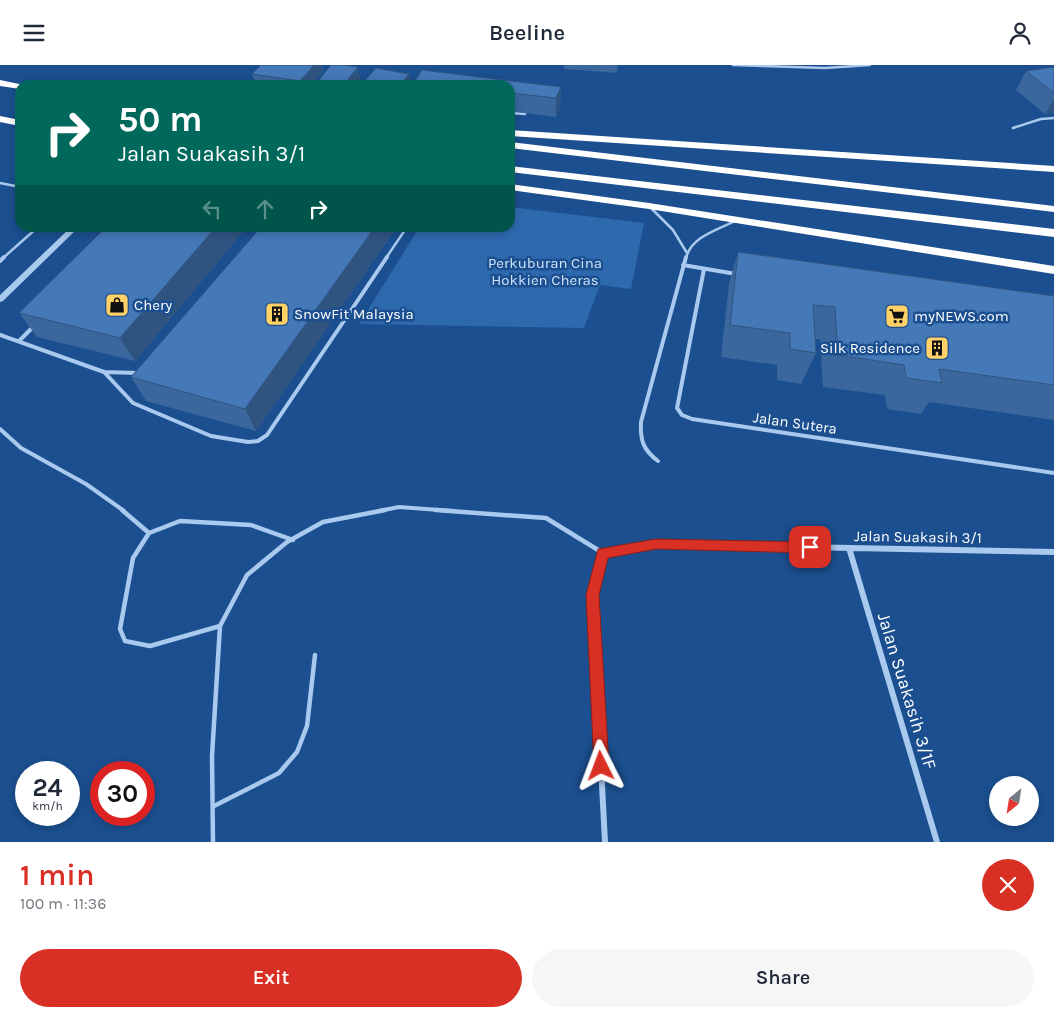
<!DOCTYPE html>
<html lang="en">
<head>
<meta charset="utf-8">
<style>
	body { margin:0; font-family:Karla,sans-serif; background:#f6f6f7; color:#1f2937; height:100vh; display:flex; flex-direction:column; font-size:19px; white-space:nowrap }
	* { box-sizing:border-box; margin:0 }
	p { font-size:16px; color:#747a83 }
	.icon { flex:none; width:28px; height:28px; fill:none; stroke:currentColor; stroke-width:2; stroke-linecap:round; stroke-linejoin:round }
	.map { position:relative; height:777px; overflow:hidden }
	.panel { display:flex; flex-direction:column; background:#fff; flex:1 }
	.panel>* { flex:none }
	.guide { position:absolute; left:15px; top:15px; width:500px; height:152px; border-radius:15px; box-shadow:0 2px 8px #0003; background:#00695c; color:#fff; overflow:hidden }
	.needle { width:32px; rotate:210deg }
	.buttons { position:absolute; left:989px; top:711px; display:grid; gap:10px }
	.buttons a { display:grid; place-items:center; width:50px; height:50px; border-radius:50%; background:#fff; box-shadow:0 2px 8px #0003; font-size:25px }
	.speed { position:absolute; left:15px; top:696px; display:flex; gap:10px; font-size:25px; font-weight:700; text-align:center }
	.speed>* { display:grid; place-content:center; width:65px; height:65px; border-radius:50%; background:#fff; box-shadow:0 2px 8px #0003; line-height:1 }
	.speed small { font-size:12px; font-weight:400 }
	.speed .limit { border:8px solid #d22; background:#fff; color:#111 }
	.pin { position:absolute; display:grid; place-items:center; width:42px; height:42px; color:#fff; margin:-21px; border-radius:10px; box-shadow:0 2px 8px #0006 }
	.me { position:absolute; width:55px; margin:-28px; rotate:357deg; stroke-linejoin:round; filter:drop-shadow(0 0 4px #0008) }
	.turn { display:flex; align-items:center; gap:18px; height:105px; padding:0 20px; font-size:22px }
	.turn .icon { width:65px; height:65px; stroke-width:2.5 }
	.turn b { display:block; font-size:35px; line-height:42px }
	.lanes { display:flex; align-items:center; height:48px; padding:0 20px; background:#0003; justify-content:center; gap:25px; direction:ltr }
	.lanes .off { opacity:.35 }
	.round { display:grid; place-items:center; flex:none; width:52px; height:52px; border-radius:26px; background:#f6f6f7 }
	.overview { display:flex; align-items:center; justify-content:space-between; height:85px; padding:0 20px }
	h1 { font-size:30px; font-weight:600; line-height:38px; color:#d93025 }
	.primary-button { display:flex; gap:10px; margin-top:auto; padding:10px 20px }
	.primary-button a { flex:1; height:58px; border-radius:30px; background:#d93025; color:#fff; font-size:20px; font-weight:600; line-height:58px; text-align:center }
	.primary-button a+a { background:#f6f6f7; color:#1f2937 }
	header { display:flex; justify-content:space-between; align-items:center; height:65px; padding:0 20px; background:#fff; font-size:22px; font-weight:600 }
	.map>svg:first-child { display:block }
	.green { fill:#2e69ad }
	.lines { fill:none; stroke-linecap:round; stroke-linejoin:round }
	.service-far2 { stroke:#a9c9ee; stroke-width:2.5 }
	.service-far1 { stroke:#a9c9ee; stroke-width:4 }
	.service { stroke:#a9c9ee; stroke-width:4.5 }
	.minor { stroke:#a9c9ee; stroke-width:6 }
	.tertiary { fill:#a9c9ee; fill-rule:evenodd }
	.motorway { fill:#fff; fill-rule:evenodd }
	.wall { fill:#3a679d }
	.shaded-wall { fill:#305480 }
	.building { fill:#4478b7; stroke:#305480 }
	.route { fill:#d93025; stroke:#8d1f18 }
	.labels { text-anchor:middle; dominant-baseline:central; stroke-width:5; stroke-linejoin:round; paint-order:stroke }
	.park-label { font-size:15px; fill:#cfe3fa; stroke:#1b4f8f }
	.poi-label { font-size:15px; fill:#fff; stroke:#1b4f8f; text-anchor:start }
	.street-label { font-size:15px; fill:#fff; stroke:#1b4f8f }
	.near-street-label { font-size:18px; fill:#fff; stroke:#1b4f8f }
</style>
</head>
<body>
<header><svg class="icon" aria-label="menu" viewBox="0 0 24 24"><path d="M4 6h16M4 12h16M4 18h16"/></svg>Beeline<svg class="icon" aria-label="person" viewBox="0 0 24 24"><circle cx="12" cy="8" r="4"/><path d="M4 21q1-7 8-7t8 7"/></svg></header>
<div class="map">
<svg width="1054" height="777" viewBox="0 0 1054 777">
	<rect width="100%" height="100%" fill="#1b4f8f"/>
	<!-- green -->
	<path class="green" d="M510 142 644 158 631 224 600 220 584 263 359 259 419 163 510 162Z"/>
	<g class="lines">
		<!-- service-far2 -->
		<path class="service-far2" d="M733 0 825 3 870 0
			M510 48 525 49
			M1013 63 1041 54 1054 53
			M0 118 20 122
			M649 141 673 165 687 188
			M3 193 38 162
			M386 193 407 162
			M686 193C691 172 717 165 735 156"/>
		<!-- service-far1 -->
		<path class="service-far1" d="M0 196 4 192
			M683 200 736 209
			M704 204 677 343 682 350 692 354 1054 408
			M0 270 104 307
			M20 275 33 262
			M138 308 104 307 133 338 211 371 248 377 258 376 267 370 387 192
			M0 364 21 383 86 419 124 446
			M658 396C643 385 640 375 641 357L686 192
			M379 446 399 442 453 446"/>
		<!-- service -->
		<path class="service" d="M122 445 149 468
			M436 445 546 453 603 488
			M220 561 150 581 125 576 120 564 133 493 149 468 180 456 251 460 293 475
			M214 741 279 708 297 687 307 661 315 590
			M213 777 212 691 220 561 247 510 287 477 323 457 385 445"/>
		<!-- minor -->
		<path class="minor" d="M849 483 937 777
			M605 777 592 530 603 488 656 479 1054 487"/>
		<!-- tertiary -->
		<path class="tertiary" d="M71 162H79L3 236 0 237V230Z"/>
		<!-- motorway -->
		<path class="motorway" d="M0 15 24 20H20V24L0 21Z
			M0 51 20 55V61L0 57Z
			M510 65 1054 101V107L510 71Z
			M510 77 1054 141V147L510 83Z
			M510 101 1054 164V172L510 107Z
			M510 119 649 138 1054 201V209L649 144 510 125Z"/>
	</g>
	<!-- wall -->
	<path class="wall" d="M261 0H322L323 6 311 20H256L252 9Z
		M564 0H618L617 8 564 4Z
		M358 2 360 15 356 20H320L319 15Z
		M1054 2V47L1045 49 1016 25 1026 6Z
		M415 16 561 22 560 40 556 52 510 46V20H416Z
		M106 162H247L135 296 37 272 19 248Z
		M261 162 396 163 256 366 146 336 131 312Z
		M738 187 1054 231V355L929 337 921 349 887 344 885 330 823 322 820 274H815L816 288 801 319 777 315V300L721 292 729 219Z"/>
	<!-- shaded-wall -->
	<path class="shaded-wall" d="M314 0H322L323 6 311 20H301L300 16Z
		M358 2 360 15 356 20H345V18Z
		M409 9 411 20H400Z
		M561 22 560 40 556 52V33Z
		M1054 34V47L1045 49Z
		M216 162H247L135 296 120 273Z
		M375 162 396 163 256 366 245 344Z"/>
	<!-- building -->
	<path class="building" d="M261 0H314L300 16 252 9Z
		M331 0H343L358 2 345 18 319 15Z
		M1054 2V28L1026 6Z
		M376 3 409 9 400 20H361Z
		M422 5 561 22 556 33 510 28V20H449L415 16Z
		M106 162H216L120 273 19 248Z
		M261 162H375L245 344 131 312Z
		M738 187 1054 231V320L939 304 942 318 906 313 904 300 838 290 835 242 813 240 816 288 790 284V268L730 260Z"/>
	<!-- route -->
	<path class="route" d="M656 474 810 477 815 478 817 482 815 486 810 488 656 484 608 493 599 530 609 701 607 706 601 708 596 706 594 701 586 530 598 484Z"/>
	<!-- icons -->
	<defs>
		<g id="shop-square" transform="scale(1.25)"><rect x="-9" y="-9" width="18" height="18" rx="4" fill="#ffd166" stroke="#1b4f8f"/><path d="M-5-2.5h2.3a2.7 3.5 0 0 1 5.4 0H5L5.5 6h-11ZM-1.5-2.5h3a1.5 2.3 0 0 0-3 0Z" fill="#111"/></g>
		<g id="building-square" transform="scale(1.25)"><rect x="-9" y="-9" width="18" height="18" rx="4" fill="#ffd166" stroke="#1b4f8f"/><path d="M-4-6H4V6H1V3H-1V6H-4ZM-2.5-4.3h1.7v1.8h-1.7ZM.8-4.3h1.7v1.8H.8ZM-2.5-1h1.7V.8h-1.7ZM.8-1h1.7V.8H.8Z" fill="#111"/></g>
		<g id="supermarket-square" transform="scale(1.25)"><rect x="-9" y="-9" width="18" height="18" rx="4" fill="#ffd166" stroke="#1b4f8f"/><path d="M-6-5.5h2.5l.6 2H6L4.5 2H-2.5L-4.4-4H-6ZM-1.5 3.2a1.3 1.3 0 1 0 .1 0ZM3 3.2a1.3 1.3 0 1 0 .1 0Z" fill="#111"/></g>
	</defs>
	<g fill-rule="evenodd">
		<use href="#shop-square" x="117" y="240"/>
		<use href="#building-square" x="277" y="249"/>
		<use href="#supermarket-square" x="897" y="251"/>
		<use href="#building-square" x="937" y="283"/>
	</g>
	<g class="labels">
		<!-- park labels -->
		<g class="park-label">
			<text x="545" y="198">Perkuburan Cina<tspan x="545" dy="17">Hokkien Cheras</tspan></text>
		</g>
		<!-- poi labels -->
		<g class="poi-label">
			<text x="134" y="240">Chery</text>
			<text x="294" y="249">SnowFit Malaysia</text>
			<text x="914" y="251">myNEWS.com</text>
			<text x="920" y="283" text-anchor="end">Silk Residence</text>
		</g>
		<!-- street labels -->
		<g class="street-label">
			<text transform="translate(795 358) rotate(8)">Jalan Sutera</text>
			<text transform="translate(918 472) rotate(1)">Jalan Suakasih 3/1</text>
		</g>
		<!-- near-street labels -->
		<g class="near-street-label">
			<text transform="translate(907 626) rotate(73)">Jalan Suakasih 3/1F</text>
		</g>
	</g>
</svg>
<div class="buttons">
<a><svg class="needle" viewBox="-14 -14 28 28"><path d="M0-13l5 13h-10z" fill="#e53935"/><path d="M0 13l5-13h-10z" fill="#747a83"/></svg></a>
</div>
<div class="speed"><div>24<small>km/h</small></div><div class="limit">30</div></div>
<div class="pin" style="left:810px;top:482px;background:#d93025"><svg class="icon" aria-label="arrive" viewBox="0 0 24 24"><path d="M6 21V4h12l-3 4 3 4H6"/></svg></div>
<svg class="me" style="left:601px;top:701px" viewBox="-20 -20 40 40"><path d="M0-17L14 15 0 8-14 15z" fill="#d93025" stroke="#fff" stroke-width="4"/></svg>
<div class="guide">
<div class="turn"><svg class="icon" aria-label="right" viewBox="0 0 24 24"><path d="M7 20v-9h11M14 6l5 5-5 5"/></svg><div><b>50 m</b>Jalan Suakasih 3/1</div></div>
<div class="lanes"><svg class="icon off" aria-label="left" viewBox="0 0 24 24"><path d="M17 20v-9H6M10 6l-5 5 5 5"/></svg><svg class="icon off" aria-label="ahead" viewBox="0 0 24 24"><path d="M12 20V5M6 11l6-6 6 6"/></svg><svg class="icon" aria-label="right" viewBox="0 0 24 24"><path d="M7 20v-9h11M14 6l5 5-5 5"/></svg></div>
</div>
</div>
<section class="panel">
<div class="overview"><div><h1>1 min</h1><p>100 m · 11:36</p></div><a class="round" style="background:#d93025;color:#fff"><svg class="icon" aria-label="close" viewBox="0 0 24 24"><path d="M6 6l12 12M18 6L6 18"/></svg></a></div>
<div class="primary-button"><a>Exit</a><a>Share</a></div>
</section>
</body>
</html>
